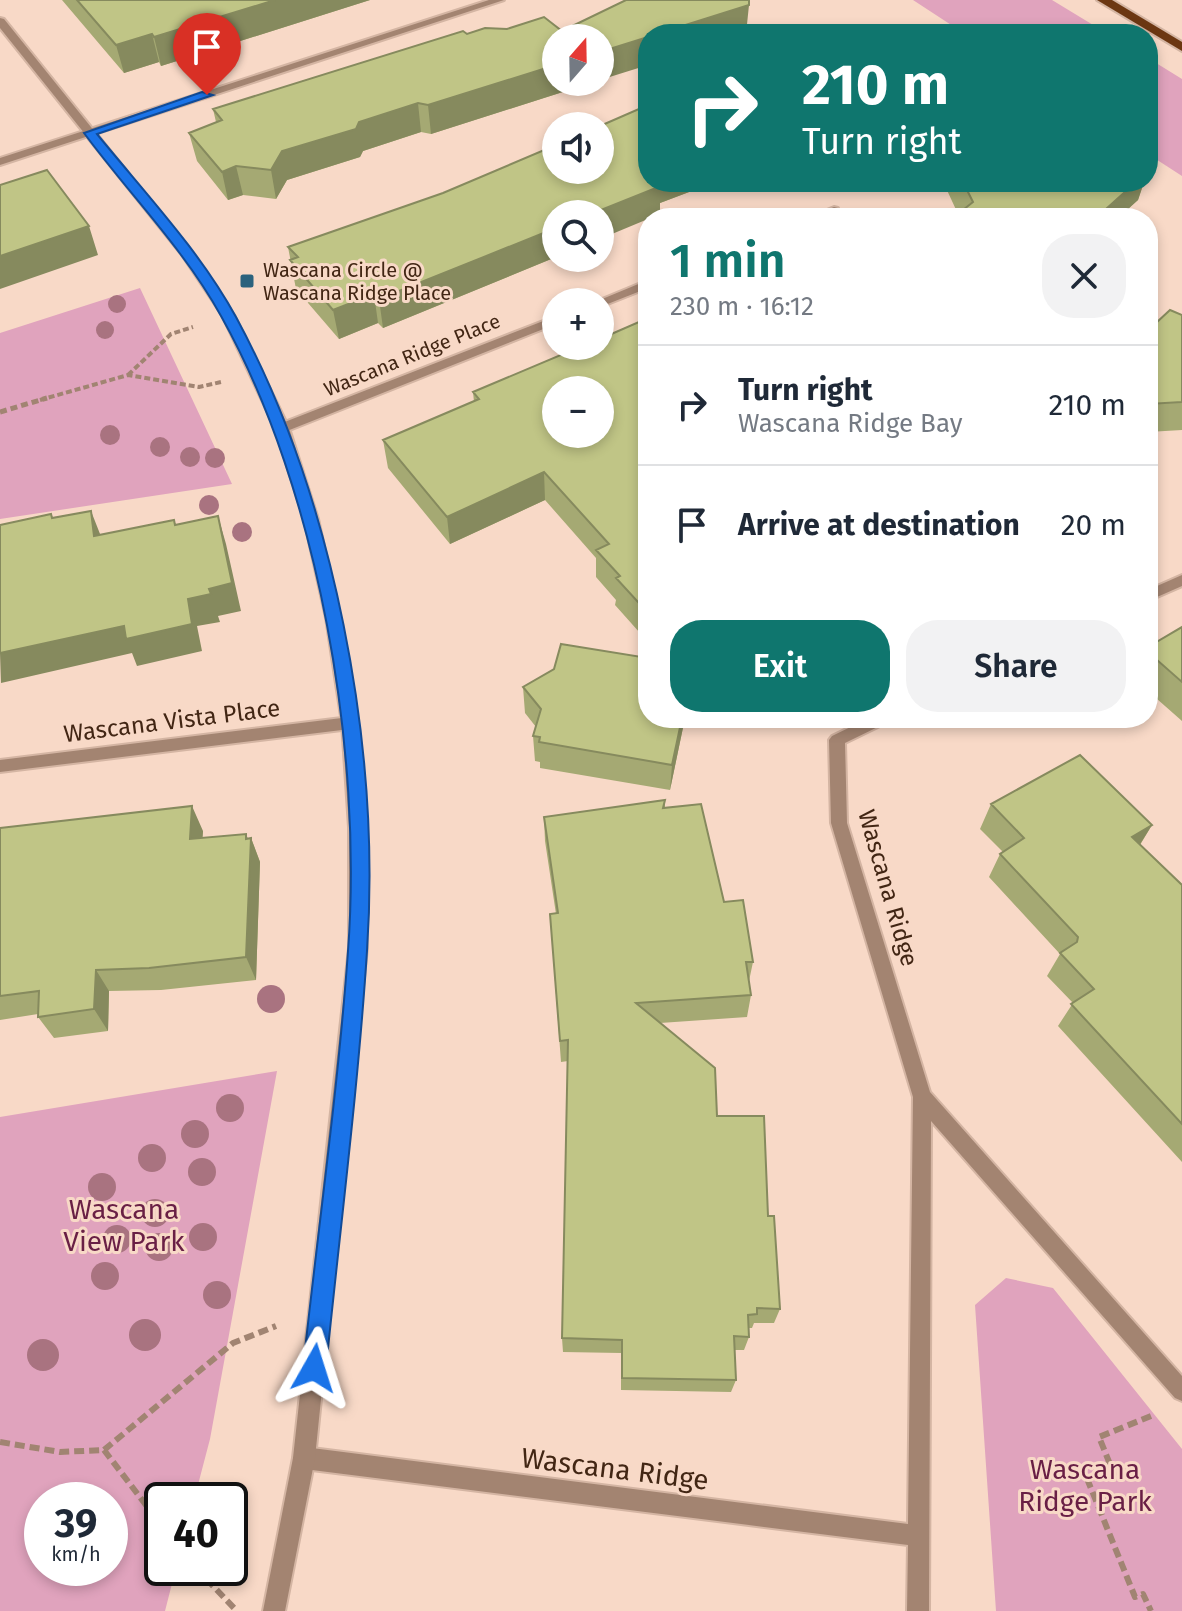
<!DOCTYPE html>
<html lang="en">
<head>
<meta charset="utf-8">
<style>
	body { margin:0; font-family:"Fira Sans",sans-serif; background:#f2f2f3; color:#1f2937; height:100vh; display:flex; flex-direction:column; font-size:30px; white-space:nowrap }
	* { box-sizing:border-box; margin:0 }
	p { font-size:26px; color:#747a83 }
	.icon { flex:none; width:44px; height:44px; fill:none; stroke:currentColor; stroke-width:2; stroke-linecap:round; stroke-linejoin:round }
	.map { position:relative; flex:1; overflow:hidden }
	.sheet { position:absolute; left:638px; top:208px; width:520px; height:520px; display:flex; flex-direction:column; background:#fff; border-radius:32px; box-shadow:0 4px 12px #0003 }
	.sheet>* { flex:none }
	.hud { position:absolute; left:638px; top:24px; width:520px; height:168px; border-radius:32px; box-shadow:0 4px 12px #0003; background:#0f766e; color:#fff; overflow:hidden }
	.needle { width:52px; rotate:20deg }
	.buttons { position:absolute; left:542px; top:24px; display:grid; gap:16px }
	.buttons a { display:grid; place-items:center; width:72px; height:72px; border-radius:50%; background:#fff; box-shadow:0 4px 12px #0003; font-size:40px }
	.speed { position:absolute; left:24px; top:1482px; display:flex; gap:16px; font-size:40px; font-weight:700; text-align:center }
	.speed>* { display:grid; place-content:center; width:104px; height:104px; border-radius:50%; background:#fff; box-shadow:0 4px 12px #0003; line-height:1 }
	.speed small { font-size:20px; font-weight:400 }
	.speed .limit { border:4px solid #111; border-radius:12px; background:#fff; color:#111 }
	.pin { position:absolute; display:grid; place-items:center; width:68px; height:68px; color:#fff; margin:-82px -34px; border-radius:50% 50% 50% 0; rotate:-45deg; box-shadow:0 0 8px #0007 }
	.pin .icon { rotate:45deg }
	.me { position:absolute; width:88px; margin:-44px; rotate:6deg; stroke-linejoin:round; filter:drop-shadow(0 0 6px #0008) }
	.turn { display:flex; align-items:center; gap:28px; height:168px; padding:0 32px; font-size:36px }
	.turn .icon { width:104px; height:104px; stroke-width:2.5 }
	.turn b { display:block; font-size:56px; line-height:68px }
	.round { display:grid; place-items:center; flex:none; width:84px; height:84px; border-radius:32px; background:#f2f2f3 }
	.overview { display:flex; align-items:center; justify-content:space-between; height:136px; padding:0 32px }
	h1 { font-size:48px; font-weight:600; line-height:60px; color:#0f766e }
	.button { display:flex; gap:16px; margin-top:auto; padding:16px 32px }
	.button a { flex:1; height:92px; border-radius:32px; background:#0f766e; color:#fff; font-size:32px; font-weight:600; line-height:92px; text-align:center }
	.button a+a { background:#f2f2f3; color:#1f2937 }
	ul { padding:0; list-style:none }
	li { display:flex; align-items:center; gap:24px; height:120px; padding:0 32px; border-top:2px solid #e0e1e3 }
	li div { flex:1 }
	li b { display:block; font-size:30px }
	li em { font-style:normal }
	.map>svg:first-child { display:block }
	.green { fill:#e0a3bd; fill-rule:evenodd }
	.lines { fill:none; stroke-linecap:round; stroke-linejoin:round }
	.minor-casing { stroke:#d4b5a3; stroke-width:4 }
	.tertiary-casing { stroke:#d4b5a3; stroke-width:4 }
	.primary-casing { stroke:#d4b5a3; stroke-width:4 }
	.path-far2 { stroke:#a18472; stroke-width:4; stroke-dasharray:6 3; stroke-linecap:butt }
	.path-far1 { stroke:#a18472; stroke-width:5; stroke-dasharray:7 4; stroke-linecap:butt }
	.path { stroke:#a18472; stroke-width:6; stroke-dasharray:10 5; stroke-linecap:butt }
	.minor { fill:#a38471; fill-rule:evenodd }
	.tertiary { fill:#a38471; fill-rule:evenodd }
	.primary { fill:#6c3712; fill-rule:evenodd }
	.tree { fill:#a97380 }
	.wall { fill:#a5a973 }
	.shaded-wall { fill:#868a5e }
	.building { fill:#c0c586; stroke:#868a5e; stroke-width:2; fill-rule:evenodd }
	.route { fill:#1a73e8; stroke:#114b97; stroke-width:2 }
	.poi-dot { fill:#2b627d; stroke:#f8d9c7; stroke-width:3 }
	.labels { text-anchor:middle; dominant-baseline:central; stroke-width:6; stroke-linejoin:round; paint-order:stroke }
	.far-poi-label { font-size:20px; fill:#422614; stroke:#f8d9c7; text-anchor:start }
	.far-street-label { font-size:20px; fill:#422614; stroke:#f8d9c7 }
	.street-label { font-size:24px; fill:#422614; stroke:#f8d9c7 }
	.near-park-label { font-size:28px; fill:#691f45; stroke:#f8d9c7 }
	.near-street-label { font-size:28px; fill:#422614; stroke:#f8d9c7 }
</style>
</head>
<body>
<div class="map">
<svg width="1182" height="1611" viewBox="0 0 1182 1611">
	<rect width="100%" height="100%" fill="#f8d9c7"/>
	<!-- green -->
	<path class="green" d="M913 0H1052L1108 34H965Z
		M1148 58 1182 79V176L1148 154Z
		M140 288 232 484 0 519V333Z
		M277 1071 210 1439 194 1500H162V1568H176L165 1611H0V1117ZM42 1500H110V1568H42Z
		M1006 1278 1053 1288 1182 1449V1611H996L975 1305Z"/>
	<g class="lines">
		<!-- minor casing -->
		<g class="minor-casing">
			<path id="minor" d="M489 0H504L0 165V158Z
				M834 207 838 208V212L824 218H808Z
				M648 280V288L600 307V302H595Z
				M556 316V324L287 431 282 432 275 428 277 425Z
				M1182 575V586L1148 601V590Z
				M350 717 358 723 350 729 0 772V760Z
				M869 718H891L888 722 845 743 847 823 930 1092 1182 1376V1401L1175 1398 931 1121 929 1611H907L908 1545 304 1469 297 1465 293 1458 297 1451 304 1447 908 1524 913 1097 831 823 829 740 832 736Z"/>
		</g>
		<!-- tertiary casing -->
		<g class="tertiary-casing">
			<path id="tertiary" d="M0 18 4 19 190 250 234 315 289 428 318 519 340 618 358 723 365 827 367 948 315 1458 285 1611H263L293 1458 349 948V827L342 723 326 618 304 519 275 428 222 315 182 255 0 28Z"/>
		</g>
		<!-- primary casing -->
		<g class="primary-casing">
			<path id="primary" d="M1097 0H1112L1182 42V51Z"/>
		</g>
		<!-- path-far2 -->
		<path class="path-far2" d="M128 375 171 334 193 327
			M40 400 128 375 199 387 221 382"/>
		<!-- path-far1 -->
		<path class="path-far1" d="M0 412 47 398"/>
		<!-- path -->
		<path class="path" d="M1151 1416 1099 1437 1114 1474 1088 1481 1135 1597 1143 1594 1151 1611
			M0 1442 60 1452 104 1450 233 1343 276 1326
			M104 1450 162 1526
			M196 1568 234 1608"/>
		<!-- minor -->
		<use href="#minor" class="minor"/>
		<!-- tertiary -->
		<use href="#tertiary" class="tertiary"/>
		<!-- primary -->
		<use href="#primary" class="primary"/>
	</g>
	<!-- trees -->
	<g class="tree">
		<circle cx="117" cy="304" r="9"/>
		<circle cx="105" cy="330" r="9"/>
		<circle cx="110" cy="435" r="10"/>
		<circle cx="160" cy="447" r="10"/>
		<circle cx="190" cy="457" r="10"/>
		<circle cx="215" cy="458" r="10"/>
		<circle cx="209" cy="505" r="10"/>
		<circle cx="242" cy="532" r="10"/>
		<circle cx="271" cy="999" r="14"/>
		<circle cx="230" cy="1108" r="14"/>
		<circle cx="195" cy="1134" r="14"/>
		<circle cx="152" cy="1158" r="14"/>
		<circle cx="202" cy="1172" r="14"/>
		<circle cx="102" cy="1187" r="14"/>
		<circle cx="155" cy="1213" r="14"/>
		<circle cx="203" cy="1237" r="14"/>
		<circle cx="117" cy="1239" r="14"/>
		<circle cx="159" cy="1247" r="14"/>
		<circle cx="105" cy="1276" r="14"/>
		<circle cx="217" cy="1295" r="14"/>
		<circle cx="145" cy="1335" r="16"/>
		<circle cx="43" cy="1355" r="16"/>
	</g>
	<!-- wall -->
	<path class="wall" d="M62 0H370L161 66 159 62 124 73Z
		M562 31 746 34 556 82H594L431 134 421 132 363 151 360 157 287 180 276 199 243 195 228 200 197 161 189 133 216 122 213 109 467 34Z
		M937 182H1144L1138 200 1118 218H953L958 214 946 188Z
		M697 189 660 203V215L556 214V257L383 328 378 323 339 339 296 289 288 247Z
		M1182 315V430L1148 432V324L1156 323Z
		M648 318V642L615 605 616 600 596 577V558L545 500 450 544 388 468 383 440 474 402 473 392Z
		M1182 627V721L1148 691V647Z
		M523 687 685 718 670 790 540 768V762L535 761 533 736 536 727 525 713Z
		M665 800V808L724 902 753 962 749 981 751 995 747 1017 660 1023 717 1116 768 1216 780 1309 774 1323H754L752 1328H749V1337L744 1350H734L736 1380 731 1392 621 1390V1353L563 1352 562 1338 568 1061 561 1062 550 914H556L545 841 544 817Z
		M991 804 1152 825 1140 845 1182 885V1162L1058 1026 1073 1003 1047 976 1060 954 989 877 1000 854 1003 852 980 829Z
		M0 828 203 831 202 838H251L260 862 256 980 161 990 109 991 108 1031 54 1038 38 1017V1014L0 1020Z"/>
	<!-- shaded-wall -->
	<path class="shaded-wall" d="M275 0H370L161 66 154 37Z
		M749 5 746 34H657Z
		M152 34 159 62 124 73 116 45Z
		M648 37V65L600 80V52Z
		M556 65V82H594L431 134 428 105Z
		M418 103 421 132 363 151 360 157 287 180 276 199 271 170 282 151 359 122Z
		M236 166 243 195 228 200 222 172Z
		M652 182H697V189L660 203V215L648 218V219L600 239V214H591Z
		M1136 182H1144L1138 200 1118 218H1096Z
		M89 226 98 255 0 289V256Z
		M556 228V257L383 328 379 299Z
		M374 294 378 323 339 339 333 310Z
		M544 472 545 500 450 544 447 517Z
		M91 511 102 539 94 536Z
		M218 516 226 544 241 611 218 616 220 622 197 626 202 651 137 666 132 653 1 683 0 653 188 599 209 589Z
		M682 718H685L670 790 672 765Z
		M192 806 203 831 201 863 190 839Z
		M1152 825 1137 849 1132 837Z
		M246 834 251 846V838L260 862 256 980 246 957Z
		M96 970 109 991 108 1031 94 1009Z"/>
	<!-- building -->
	<path class="building" d="M77 0H275L154 37 152 34 116 45Z
		M626 0H749V5L657 34H648V37L600 52V38H556V65L428 105 418 103 359 122 356 129 282 151 271 170 236 166 222 172 189 133 222 120 213 109 463 31 467 34 485 28 507 29 544 17 562 31Z
		M648 105V182H657L661 186 591 214H556V228L379 299 374 294 333 310 290 260 298 257 288 247 443 193 556 145V170H600V126Z
		M47 170 89 226 0 256V185Z
		M963 182H1136L1096 218H953L973 202Z
		M1170 310 1182 315V402L1148 404V324L1156 323Z
		M648 318V461L643 464 648 468V613L616 578 620 576 596 550 609 544 544 472 447 517 383 440 479 399 473 392 582 346H600V339ZM556 390H600V434H556Z
		M91 511 94 536 174 520 175 525 218 516 232 583 209 589 211 594 188 599 192 624 126 639 124 626 0 653V525L51 514 52 518Z
		M1182 627V682L1148 652V647Z
		M561 644 648 658V718H682L672 765 539 742 540 737 533 736 541 709 523 687 554 669Z
		M1080 755 1152 825 1132 837 1182 885V1124L1071 1004 1094 989 1060 953 1077 942 1078 937 1000 854 1024 838 991 804Z
		M665 800 663 808 701 804 724 902 743 900 753 962H746L751 995 636 1003 715 1068 717 1116H764L768 1216H774L780 1309 757 1308V1314L748 1315 749 1337 734 1336 736 1380 622 1378V1340L562 1338 568 1040 560 1041 550 914 558 913 544 817Z
		M192 806 190 839 246 834V839L251 838 246 957 149 968 96 970 94 1009 38 1017 39 991 0 996V828Z"/>
	<!-- route -->
	<path class="route" d="M202 92 213 95 97 134C145 193 200 251 236 317 334 498 381 745 367 951 358 1090 340 1229 326 1368L322 1376 314 1379 306 1376 303 1368C318 1229 338 1090 348 951 363 752 319 491 221 316 184 249 129 194 84 133Z"/>
	<!-- markers -->
	<rect class="poi-dot" x="239" y="273" width="16" height="16" rx="4"/>
	<g class="labels">
		<!-- far-poi labels -->
		<g class="far-poi-label">
			<text x="263" y="270">Wascana Circle @<tspan x="263" dy="23">Wascana Ridge Place</tspan></text>
		</g>
		<!-- far-street labels -->
		<g class="far-street-label">
			<text transform="translate(412 355) rotate(-22)">Wascana Ridge Place</text>
		</g>
		<!-- street labels -->
		<g class="street-label">
			<text transform="translate(172 721) rotate(-7)">Wascana Vista Place</text>
			<text transform="translate(888 888) rotate(74)">Wascana Ridge</text>
		</g>
		<!-- near-park labels -->
		<g class="near-park-label">
			<text x="124" y="1209">Wascana<tspan x="124" dy="32">View Park</tspan></text>
			<text x="1085" y="1469">Wascana<tspan x="1085" dy="32">Ridge Park</tspan></text>
		</g>
		<!-- near-street labels -->
		<g class="near-street-label">
			<text transform="translate(615 1469) rotate(7)">Wascana Ridge</text>
		</g>
	</g>
</svg>
<div class="buttons">
<a><svg class="needle" viewBox="-14 -14 28 28"><path d="M0-13l5 13h-10z" fill="#e53935"/><path d="M0 13l5-13h-10z" fill="#747a83"/></svg></a>
<a><svg class="icon" aria-label="sound" viewBox="0 0 24 24"><path d="M4 9h4l5-4v14l-5-4H4zM17 9q2 3 0 6"/></svg></a>
<a><svg class="icon" aria-label="search" viewBox="0 0 24 24"><circle cx="10" cy="10" r="6"/><path d="M15 15l6 6"/></svg></a>
<a>+</a>
<a>−</a>
</div>
<div class="speed"><div>39<small>km/h</small></div><div class="limit">40</div></div>
<div class="pin" style="left:207px;top:95px;background:#d93025"><svg class="icon" aria-label="arrive" viewBox="0 0 24 24"><path d="M6 21V4h12l-3 4 3 4H6"/></svg></div>
<svg class="me" style="left:314px;top:1368px" viewBox="-20 -20 40 40"><path d="M0-17L14 15 0 8-14 15z" fill="#1a73e8" stroke="#fff" stroke-width="4"/></svg>
<div class="hud">
<div class="turn"><svg class="icon" aria-label="right" viewBox="0 0 24 24"><path d="M7 20v-9h11M14 6l5 5-5 5"/></svg><div><b>210 m</b>Turn right</div></div>
</div>
<section class="sheet">
<div class="overview"><div><h1>1 min</h1><p>230 m · 16:12</p></div><a class="round"><svg class="icon" aria-label="close" viewBox="0 0 24 24"><path d="M6 6l12 12M18 6L6 18"/></svg></a></div>
<ul>
<li><svg class="icon" aria-label="right" viewBox="0 0 24 24"><path d="M7 20v-9h11M14 6l5 5-5 5"/></svg><div><b>Turn right</b><p>Wascana Ridge Bay</p></div><em>210 m</em></li>
<li><svg class="icon" aria-label="arrive" viewBox="0 0 24 24"><path d="M6 21V4h12l-3 4 3 4H6"/></svg><div><b>Arrive at destination</b></div><em>20 m</em></li>
</ul>
<div class="button"><a>Exit</a><a>Share</a></div>
</section>
</div>
</body>
</html>
